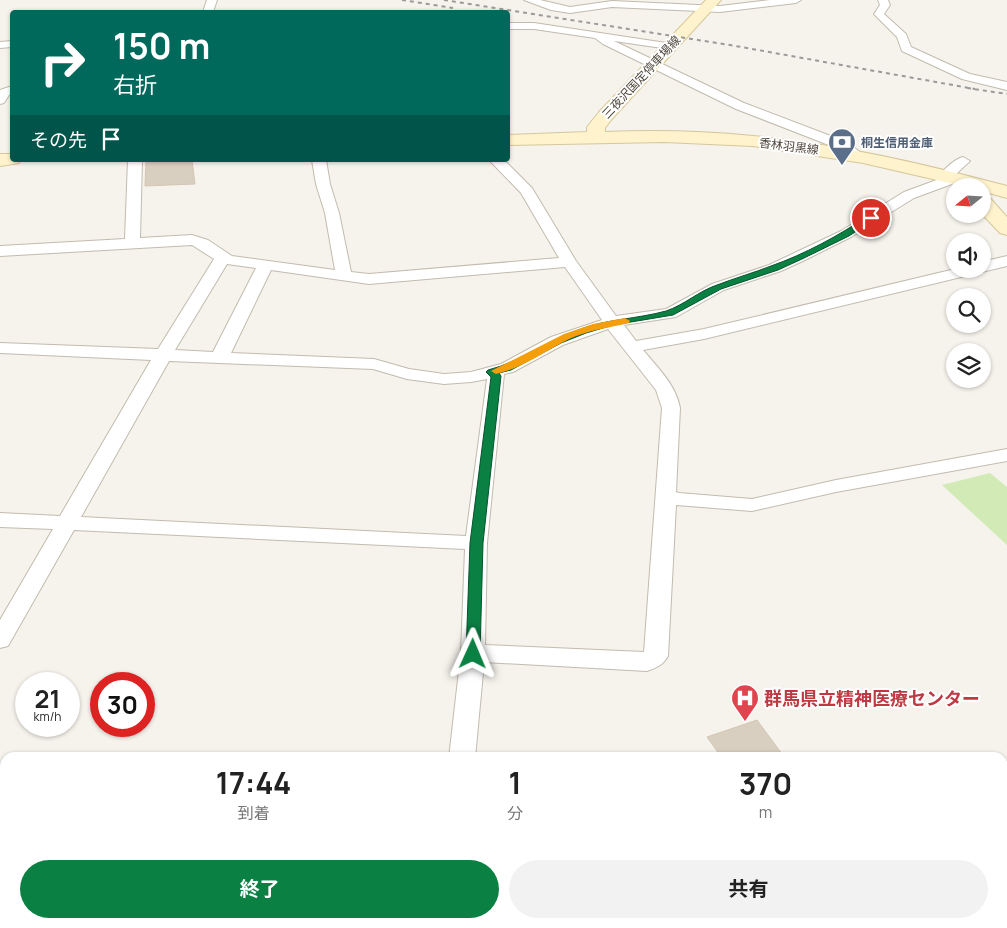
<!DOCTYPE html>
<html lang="ja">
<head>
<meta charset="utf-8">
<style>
	body { margin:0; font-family:Manrope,"Noto Sans JP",sans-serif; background:#f2f2f2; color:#222; height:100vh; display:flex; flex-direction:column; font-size:19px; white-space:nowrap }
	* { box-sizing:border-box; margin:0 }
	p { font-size:16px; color:#767676 }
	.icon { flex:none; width:28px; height:28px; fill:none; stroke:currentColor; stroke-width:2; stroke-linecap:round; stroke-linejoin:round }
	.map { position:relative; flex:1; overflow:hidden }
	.drawer { position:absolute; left:0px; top:752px; width:1008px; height:176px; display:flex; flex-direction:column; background:#fff; border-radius:15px 15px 0 0; box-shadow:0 1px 4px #0004 }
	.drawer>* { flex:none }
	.top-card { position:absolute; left:10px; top:10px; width:500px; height:152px; border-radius:5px; box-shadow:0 1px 4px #0004; background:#00695c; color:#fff; overflow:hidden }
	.needle { width:32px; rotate:252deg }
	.tools { position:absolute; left:946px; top:178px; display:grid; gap:10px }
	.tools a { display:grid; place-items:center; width:45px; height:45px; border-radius:50%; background:#fff; box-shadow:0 1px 4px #0004; font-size:25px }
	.speed { position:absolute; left:15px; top:672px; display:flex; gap:10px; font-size:25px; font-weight:700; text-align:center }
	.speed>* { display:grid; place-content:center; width:65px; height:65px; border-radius:50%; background:#fff; box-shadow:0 1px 4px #0004; line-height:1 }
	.speed small { font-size:12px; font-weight:400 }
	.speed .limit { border:8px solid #d22; background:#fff; color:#111 }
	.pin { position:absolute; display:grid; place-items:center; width:42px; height:42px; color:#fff; margin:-21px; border:2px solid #fff; border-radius:50%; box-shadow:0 1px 5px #0007 }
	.me { position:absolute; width:55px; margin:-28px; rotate:1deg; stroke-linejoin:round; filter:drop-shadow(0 0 4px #0008) }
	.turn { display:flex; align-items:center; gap:18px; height:105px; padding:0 20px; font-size:22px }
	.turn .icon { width:65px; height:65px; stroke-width:2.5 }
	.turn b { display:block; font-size:35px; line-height:42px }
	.then { display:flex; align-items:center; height:48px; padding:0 20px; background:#0003; gap:10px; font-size:19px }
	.eta { display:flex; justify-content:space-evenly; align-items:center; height:85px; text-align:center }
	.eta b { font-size:30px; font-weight:700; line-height:35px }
	.action { display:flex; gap:10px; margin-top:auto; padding:10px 20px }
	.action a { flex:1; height:58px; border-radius:30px; background:#0b8043; color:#fff; font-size:20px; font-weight:700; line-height:58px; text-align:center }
	.action a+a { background:#f2f2f2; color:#222 }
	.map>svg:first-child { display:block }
	.green { fill:#d2eab5 }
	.building { fill:#d8cfc1; stroke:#d3c7b4 }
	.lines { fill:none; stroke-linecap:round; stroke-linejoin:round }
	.street-casing { stroke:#c2bbae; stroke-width:2 }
	.secondary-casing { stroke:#d6c79b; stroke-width:2 }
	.street { fill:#fff; fill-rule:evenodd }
	.secondary { fill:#fff3cd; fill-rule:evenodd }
	.rail { stroke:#9a9a9a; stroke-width:2; stroke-dasharray:4 4; stroke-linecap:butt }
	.route { fill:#0b8043; stroke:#07532c }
	.slow { fill:#f59e0b }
	.labels { text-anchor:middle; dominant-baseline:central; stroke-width:4; stroke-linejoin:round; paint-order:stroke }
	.far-street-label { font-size:12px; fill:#4b4439; stroke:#fff }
	.far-service-label { font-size:12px; font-weight:bold; fill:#4e5e75; stroke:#fff; text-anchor:start }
	.near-health-label { font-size:18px; font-weight:bold; fill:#be3a42; stroke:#fff; text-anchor:start }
</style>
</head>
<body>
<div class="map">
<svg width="1007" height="928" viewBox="0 0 1007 928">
	<rect width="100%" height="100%" fill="#f6f3ec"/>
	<!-- green -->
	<path class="green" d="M990 473 1007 487V545L942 485Z"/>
	<!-- building -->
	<path class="building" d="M146 160H192L195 184 145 186Z
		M757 720 785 758H722L707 737Z"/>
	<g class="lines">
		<!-- street casing -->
		<g class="street-casing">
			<path id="street" d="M207 0H217L213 12H203Z
				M524 0H540L570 7 612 1 720 6 770 0H801L796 3 720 12 612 7 570 13 551 10Z
				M878 0H888L890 5 884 14 906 34 911 47 970 74 1007 82V90L962 79 902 51 897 37 874 14 880 5Z
				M508 23H534L673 44 675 46 673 48 669 49 614 41 744 103 849 143 864 156 857 160 852 159 839 149 736 109 603 44 595 38 534 29H508Z
				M12 41V47L0 48V42Z
				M12 86V94L9 95 4 103 0 104V90Z
				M963 157 970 161 956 174 962 178 960 181 914 198 851 237 805 260 781 271 724 290 676 317 624 325 636 341 704 329 955 269H982V262L1007 256V266L704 339 643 350C658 368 676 385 680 408L676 492 679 493 752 499 836 480 1007 449V461L836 492 752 511 676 505 668 656C663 665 656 668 647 671L484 662 475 758H449L461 653 465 549 74 530 8 646 0 648V620L53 529 0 527V513L60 516 151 360 0 353V343L158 349 214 259 192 245 0 256V246L125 239 128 160H142L140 238 192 235 208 240 232 256 335 270 325 213 316 184 312 160H326L330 184 339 213 351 272 369 274 559 258 521 193 489 160H504L532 188 576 261 616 316 666 309 712 284 769 265 841 231 904 192 942 178 940 175C945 168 955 159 963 157ZM227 264 256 268 213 352 175 350ZM565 267 602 320 551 337 501 364 471 372 444 374 409 369 374 359 231 353 271 270 369 284ZM608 329 656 390 662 408 644 652 485 645 487 543 504 374 513 372 563 345ZM169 361 373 369 407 379 444 384 471 382 487 379 466 536 81 517Z
				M0 802H5V824H0Z"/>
		</g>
		<!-- secondary casing -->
		<g class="secondary-casing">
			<path id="secondary" d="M706 0H721L611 120 605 128V132C654 130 704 131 753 136 839 144 924 164 1007 186V198L982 191V186H963L863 163 753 146 664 142 508 145V135L587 132V127L599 112Z
				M0 154H12V160H21L19 163 0 166Z
				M982 195 989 197 1007 217V235L1000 233 982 214Z"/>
		</g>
		<!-- street -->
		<use href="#street" class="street"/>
		<!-- secondary -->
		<use href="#secondary" class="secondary"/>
		<!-- rail -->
		<path class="rail" d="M402 0 453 8
			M444 0 730 45 975 89
			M967 88 1007 94"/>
	</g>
	<!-- route -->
	<path class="route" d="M868 216 876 218 849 236 802 259 778 270 721 289 673 315 613 325 586 333 561 343 511 370 499 373 501 376 483 543 480 654 478 657H468L466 654 470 543 491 377 486 372 488 370C520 362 547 341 578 330 606 319 637 319 666 311 684 305 699 291 717 285 735 278 753 273 771 266 805 254 838 236 868 216Z"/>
	<!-- slow -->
	<path class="slow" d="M625 318 630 321 629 323C609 328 588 330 569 339 545 351 523 368 496 374L491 371 564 334 593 324Z"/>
	<!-- icons -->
	<defs>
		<g id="bank-pin" transform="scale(1.4375)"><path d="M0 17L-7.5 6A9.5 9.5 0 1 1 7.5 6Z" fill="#5c6f8a" stroke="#fff"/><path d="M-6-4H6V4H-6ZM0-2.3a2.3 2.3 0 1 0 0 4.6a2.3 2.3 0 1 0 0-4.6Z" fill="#fff"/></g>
		<g id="hospital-pin" transform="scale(1.4375)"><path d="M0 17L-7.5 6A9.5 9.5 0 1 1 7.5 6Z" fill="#e0444e" stroke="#fff"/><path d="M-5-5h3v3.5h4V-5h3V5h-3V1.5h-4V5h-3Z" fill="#fff"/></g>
	</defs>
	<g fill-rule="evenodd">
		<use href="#bank-pin" x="842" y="142"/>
		<use href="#hospital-pin" x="745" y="698"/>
	</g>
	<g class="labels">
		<!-- far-street labels -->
		<g class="far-street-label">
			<text transform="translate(641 77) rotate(-47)">三夜沢国定停車場線</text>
			<text transform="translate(789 146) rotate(7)">香林羽黒線</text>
		</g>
		<!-- far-service labels -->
		<g class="far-service-label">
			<text x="861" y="142">桐生信用金庫</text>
		</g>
		<!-- near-health labels -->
		<g class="near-health-label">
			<text x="764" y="698">群馬県立精神医療センター</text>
		</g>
	</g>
</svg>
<div class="tools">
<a><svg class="needle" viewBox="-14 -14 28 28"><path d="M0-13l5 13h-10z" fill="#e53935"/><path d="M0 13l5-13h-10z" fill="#767676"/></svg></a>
<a><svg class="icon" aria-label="sound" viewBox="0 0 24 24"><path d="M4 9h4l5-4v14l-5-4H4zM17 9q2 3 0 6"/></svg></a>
<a><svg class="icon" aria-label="search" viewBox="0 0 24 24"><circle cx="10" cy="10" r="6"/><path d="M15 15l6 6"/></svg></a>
<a><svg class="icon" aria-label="layers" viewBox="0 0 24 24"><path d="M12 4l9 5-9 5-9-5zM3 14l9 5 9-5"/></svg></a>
</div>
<div class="speed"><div>21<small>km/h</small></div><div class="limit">30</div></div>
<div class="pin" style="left:871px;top:218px;background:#d93025"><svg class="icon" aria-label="arrive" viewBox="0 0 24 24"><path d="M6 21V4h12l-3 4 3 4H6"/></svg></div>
<svg class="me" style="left:473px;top:654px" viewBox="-20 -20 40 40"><path d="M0-17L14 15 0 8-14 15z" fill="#0b8043" stroke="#fff" stroke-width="4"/></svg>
<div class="top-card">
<div class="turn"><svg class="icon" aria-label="right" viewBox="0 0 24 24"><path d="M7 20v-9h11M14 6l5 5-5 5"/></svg><div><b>150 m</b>右折</div></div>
<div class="then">その先<svg class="icon" aria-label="arrive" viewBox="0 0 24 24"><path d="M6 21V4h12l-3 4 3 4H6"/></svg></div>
</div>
<section class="drawer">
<div class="eta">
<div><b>17:44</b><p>到着</p></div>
<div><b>1</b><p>分</p></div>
<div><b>370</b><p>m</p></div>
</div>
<div class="action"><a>終了</a><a>共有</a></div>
</section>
</div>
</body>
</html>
